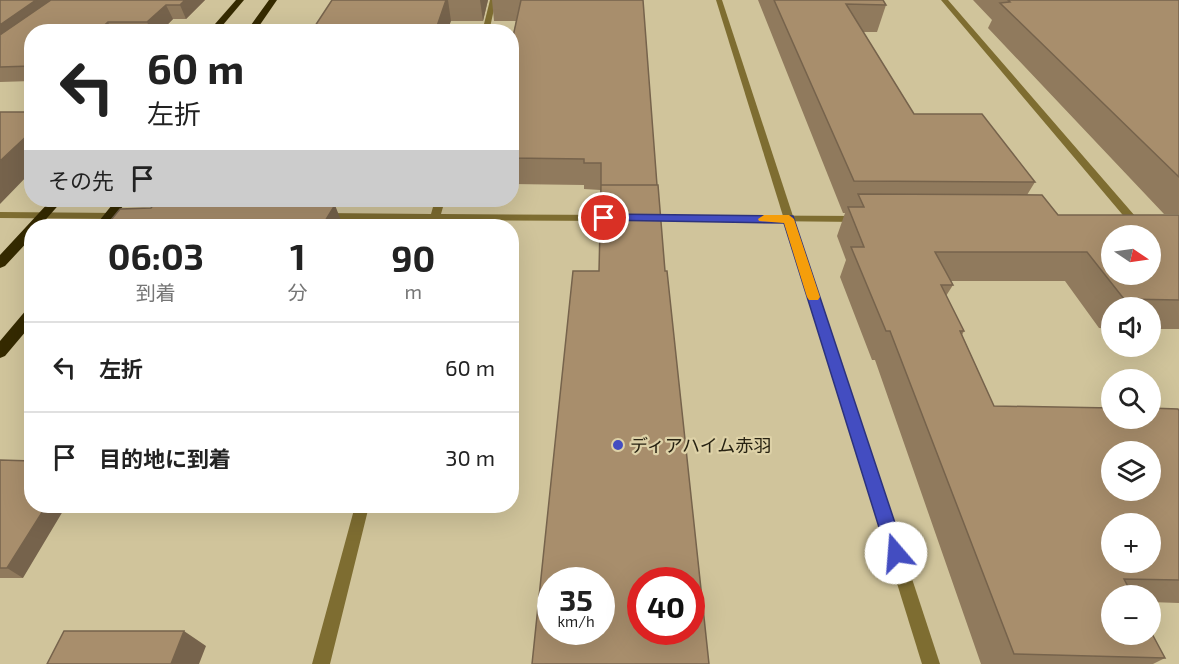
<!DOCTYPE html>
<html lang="ja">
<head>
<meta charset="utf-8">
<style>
	body { margin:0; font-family:"Exo 2","Noto Sans JP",sans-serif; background:#f2f2f2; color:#222; height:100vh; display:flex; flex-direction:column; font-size:22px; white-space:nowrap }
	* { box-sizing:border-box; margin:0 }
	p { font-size:20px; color:#767676 }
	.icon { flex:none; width:33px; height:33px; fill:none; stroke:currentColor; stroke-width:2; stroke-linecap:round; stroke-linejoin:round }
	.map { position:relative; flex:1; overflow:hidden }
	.drawer { position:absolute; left:24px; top:219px; width:495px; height:294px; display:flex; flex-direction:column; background:#fff; border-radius:24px; box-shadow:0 6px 24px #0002 }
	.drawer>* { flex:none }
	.banner { position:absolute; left:24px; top:24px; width:495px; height:183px; border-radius:24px; box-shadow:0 6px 24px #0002; background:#fff; color:#222; overflow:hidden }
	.needle { width:39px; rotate:103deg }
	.tools { position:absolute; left:1101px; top:225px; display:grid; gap:12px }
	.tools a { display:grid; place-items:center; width:60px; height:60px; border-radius:50%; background:#fff; box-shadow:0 6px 24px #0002; font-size:30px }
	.speed { position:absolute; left:537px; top:567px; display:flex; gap:12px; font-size:30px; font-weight:700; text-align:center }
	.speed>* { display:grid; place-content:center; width:78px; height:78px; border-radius:50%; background:#fff; box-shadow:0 6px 24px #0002; line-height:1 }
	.speed small { font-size:15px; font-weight:400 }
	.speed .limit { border:9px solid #d22; background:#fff; color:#111 }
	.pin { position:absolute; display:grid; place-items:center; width:51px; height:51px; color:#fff; margin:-26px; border:3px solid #fff; border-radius:50%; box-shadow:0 2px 6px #0007 }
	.me { position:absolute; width:66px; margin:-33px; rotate:342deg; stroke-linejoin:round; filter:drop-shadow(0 0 4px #0008) }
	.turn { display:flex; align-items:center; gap:21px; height:126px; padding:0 24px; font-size:27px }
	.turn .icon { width:78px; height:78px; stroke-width:2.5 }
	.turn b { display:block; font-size:42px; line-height:51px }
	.then { display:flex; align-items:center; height:57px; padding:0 24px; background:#0003; gap:12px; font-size:22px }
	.eta { display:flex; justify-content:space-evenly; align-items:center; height:102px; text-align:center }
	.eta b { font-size:36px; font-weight:700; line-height:42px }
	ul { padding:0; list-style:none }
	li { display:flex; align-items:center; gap:18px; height:90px; padding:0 24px; border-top:2px solid #e0e0e0 }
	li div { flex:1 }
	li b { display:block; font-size:22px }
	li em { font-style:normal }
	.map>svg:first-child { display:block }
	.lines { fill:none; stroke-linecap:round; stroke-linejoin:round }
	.minor { fill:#7e6d31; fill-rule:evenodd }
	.tertiary { fill:#7e6d31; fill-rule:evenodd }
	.primary { fill:#352a00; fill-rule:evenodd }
	.wall { fill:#907a5d }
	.shaded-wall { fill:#76634c }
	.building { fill:#a88e6c; stroke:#76634c; stroke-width:1.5; fill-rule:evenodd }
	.route { fill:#434dc1; stroke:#2c327d; stroke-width:1.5 }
	.slow { fill:#f59e0b }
	.poi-dot { fill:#434dc1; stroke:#ddd1a7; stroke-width:2 }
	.labels { text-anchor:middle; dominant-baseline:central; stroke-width:4.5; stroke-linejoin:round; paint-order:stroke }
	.poi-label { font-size:18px; fill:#272212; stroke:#ddd1a7; text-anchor:start }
</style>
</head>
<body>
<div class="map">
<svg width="1179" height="664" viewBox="0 0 1179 664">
	<rect width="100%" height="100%" fill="#d0c49b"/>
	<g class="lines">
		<!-- minor -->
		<path class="minor" d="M490 0H496L489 32H482Z
			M941 0H948L1135 216V220H1127Z
			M435 200H445L441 214 617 215 622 218 617 221 439 220 437 226H427L429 220 322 219 317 216 322 213 431 214Z
			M0 212 119 213 124 216 119 219 0 218Z
			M646 215 860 216 865 219 860 222 642 220 641 218Z
			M355 506H369L330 664H312Z"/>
		<!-- tertiary -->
		<path class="tertiary" d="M716 0H722L940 664H922Z"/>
		<!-- primary -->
		<path class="primary" d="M236 0H244L217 32H208Z
			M269 0H277L255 32H246Z
			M51 200H63L40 226H32V237L5 266 0 268V255Z
			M116 200H128L107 226H95Z
			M32 308V324L5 356 0 358V341L27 309Z"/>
	</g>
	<!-- wall -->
	<path class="wall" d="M0 0H205L186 19H173L160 32H32V81L0 82Z
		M332 0H488L483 21H451Z
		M492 0H643L599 271 601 190 584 189V185L512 184V41L516 21H494Z
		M758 0H883L886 5 877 32H863L914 114 1035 182 1027 195 1058 215H1179V329H1150V308H1112V329L1099 328 1065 281H951L953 285 946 296 964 331 962 335 994 406 1179 411V603L1150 602V596H1112L1165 658 1153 664H981L875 360H872L840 277 846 260 837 236 845 213H843Z
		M973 0H1179V214H1164L988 28 992 20Z
		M157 200H336L334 205 343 226H106L151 208Z
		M0 460 23 578H0Z"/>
	<!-- shaded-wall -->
	<path class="shaded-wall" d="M36 0H63L0 46V25Z
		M185 0H205L186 19 180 5Z
		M446 0H448L451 21 447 32H435Z
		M480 0H488L483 21Z
		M166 5 173 19 160 32H152L147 22Z
		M108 22 113 32H97Z
		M32 131V171L0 204V161Z
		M311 200H318L326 220 332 210 328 200H336L332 209 335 205 343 226H317L308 204Z
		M46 506H66L23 578 7 568Z
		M184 631 206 646 199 664H171Z"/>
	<!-- building -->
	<path class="building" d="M0 0H36L0 25Z
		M51 0H185L180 5H166L147 22H108L97 32H32V66L0 67V35Z
		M332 0H446L435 32H311Z
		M521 0H643L657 185H601V163H584V159L512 158V41Z
		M774 0H883L886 5 846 4 914 114H982L1035 182 854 181Z
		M1008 0H1179V177L1000 3 1010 2Z
		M0 112H32V131L0 161Z
		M601 185H658L665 271H667L709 664H532L573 271H599ZM550 580H602V632H550ZM640 580H692V632H640Z
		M858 194 1042 195 1058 215H1179V300L1124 299 1087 252H935L953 285H941L964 331H960L994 406 1112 408V418H1150V408L1178 409 1179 411V580L1124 579 1133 596H1112V634H1150V630L1165 658 1014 654 890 331H886L851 247H864L848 207H864ZM1112 236H1150V274H1112ZM1112 452H1150V490H1112ZM1112 524H1150V562H1112Z
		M157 200H311L308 204 335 205 322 226H106L120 209 151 208Z
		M0 460 32 461V506H46L7 568H0Z
		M64 631H184L171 664H47Z"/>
	<!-- route -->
	<path class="route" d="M604 214 793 216 905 553 902 559 896 561 889 559 887 553 784 223 600 220 598 218Z"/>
	<!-- slow -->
	<path class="slow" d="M764 215H789L794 219 820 297 818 300H809L807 297 784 223 759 221 758 219Z"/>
	<!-- markers -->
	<circle class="poi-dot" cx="618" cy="445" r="6"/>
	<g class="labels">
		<!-- poi labels -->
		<g class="poi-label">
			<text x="630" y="445">ディアハイム赤羽</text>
		</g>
	</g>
</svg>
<div class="tools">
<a><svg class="needle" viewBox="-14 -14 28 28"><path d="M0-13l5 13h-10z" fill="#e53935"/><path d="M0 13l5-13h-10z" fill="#767676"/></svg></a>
<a><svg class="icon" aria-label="sound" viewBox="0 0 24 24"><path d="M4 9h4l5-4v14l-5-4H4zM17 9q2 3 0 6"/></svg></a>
<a><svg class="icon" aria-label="search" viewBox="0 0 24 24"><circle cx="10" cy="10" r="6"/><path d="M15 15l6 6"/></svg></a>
<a><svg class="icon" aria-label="layers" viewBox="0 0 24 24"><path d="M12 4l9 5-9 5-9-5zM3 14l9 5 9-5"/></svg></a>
<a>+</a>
<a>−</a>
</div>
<div class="speed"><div>35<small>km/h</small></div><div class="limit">40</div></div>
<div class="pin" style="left:604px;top:218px;background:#d93025"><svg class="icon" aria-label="arrive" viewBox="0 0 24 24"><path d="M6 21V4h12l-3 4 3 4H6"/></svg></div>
<svg class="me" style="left:896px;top:553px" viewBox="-20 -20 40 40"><circle r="19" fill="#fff"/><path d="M0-13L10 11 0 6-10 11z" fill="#434dc1"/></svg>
<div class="banner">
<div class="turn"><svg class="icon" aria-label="left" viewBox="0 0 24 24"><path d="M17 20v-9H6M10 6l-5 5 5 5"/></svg><div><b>60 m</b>左折</div></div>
<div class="then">その先<svg class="icon" aria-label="arrive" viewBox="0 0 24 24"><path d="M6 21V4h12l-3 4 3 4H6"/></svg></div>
</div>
<section class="drawer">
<div class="eta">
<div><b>06:03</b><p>到着</p></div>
<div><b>1</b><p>分</p></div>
<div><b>90</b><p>m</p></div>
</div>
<ul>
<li><svg class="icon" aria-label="left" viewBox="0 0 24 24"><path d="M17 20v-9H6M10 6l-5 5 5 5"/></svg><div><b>左折</b></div><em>60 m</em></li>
<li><svg class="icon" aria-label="arrive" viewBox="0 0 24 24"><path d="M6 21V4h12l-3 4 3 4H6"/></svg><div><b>目的地に到着</b></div><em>30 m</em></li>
</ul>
</section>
</div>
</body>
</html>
